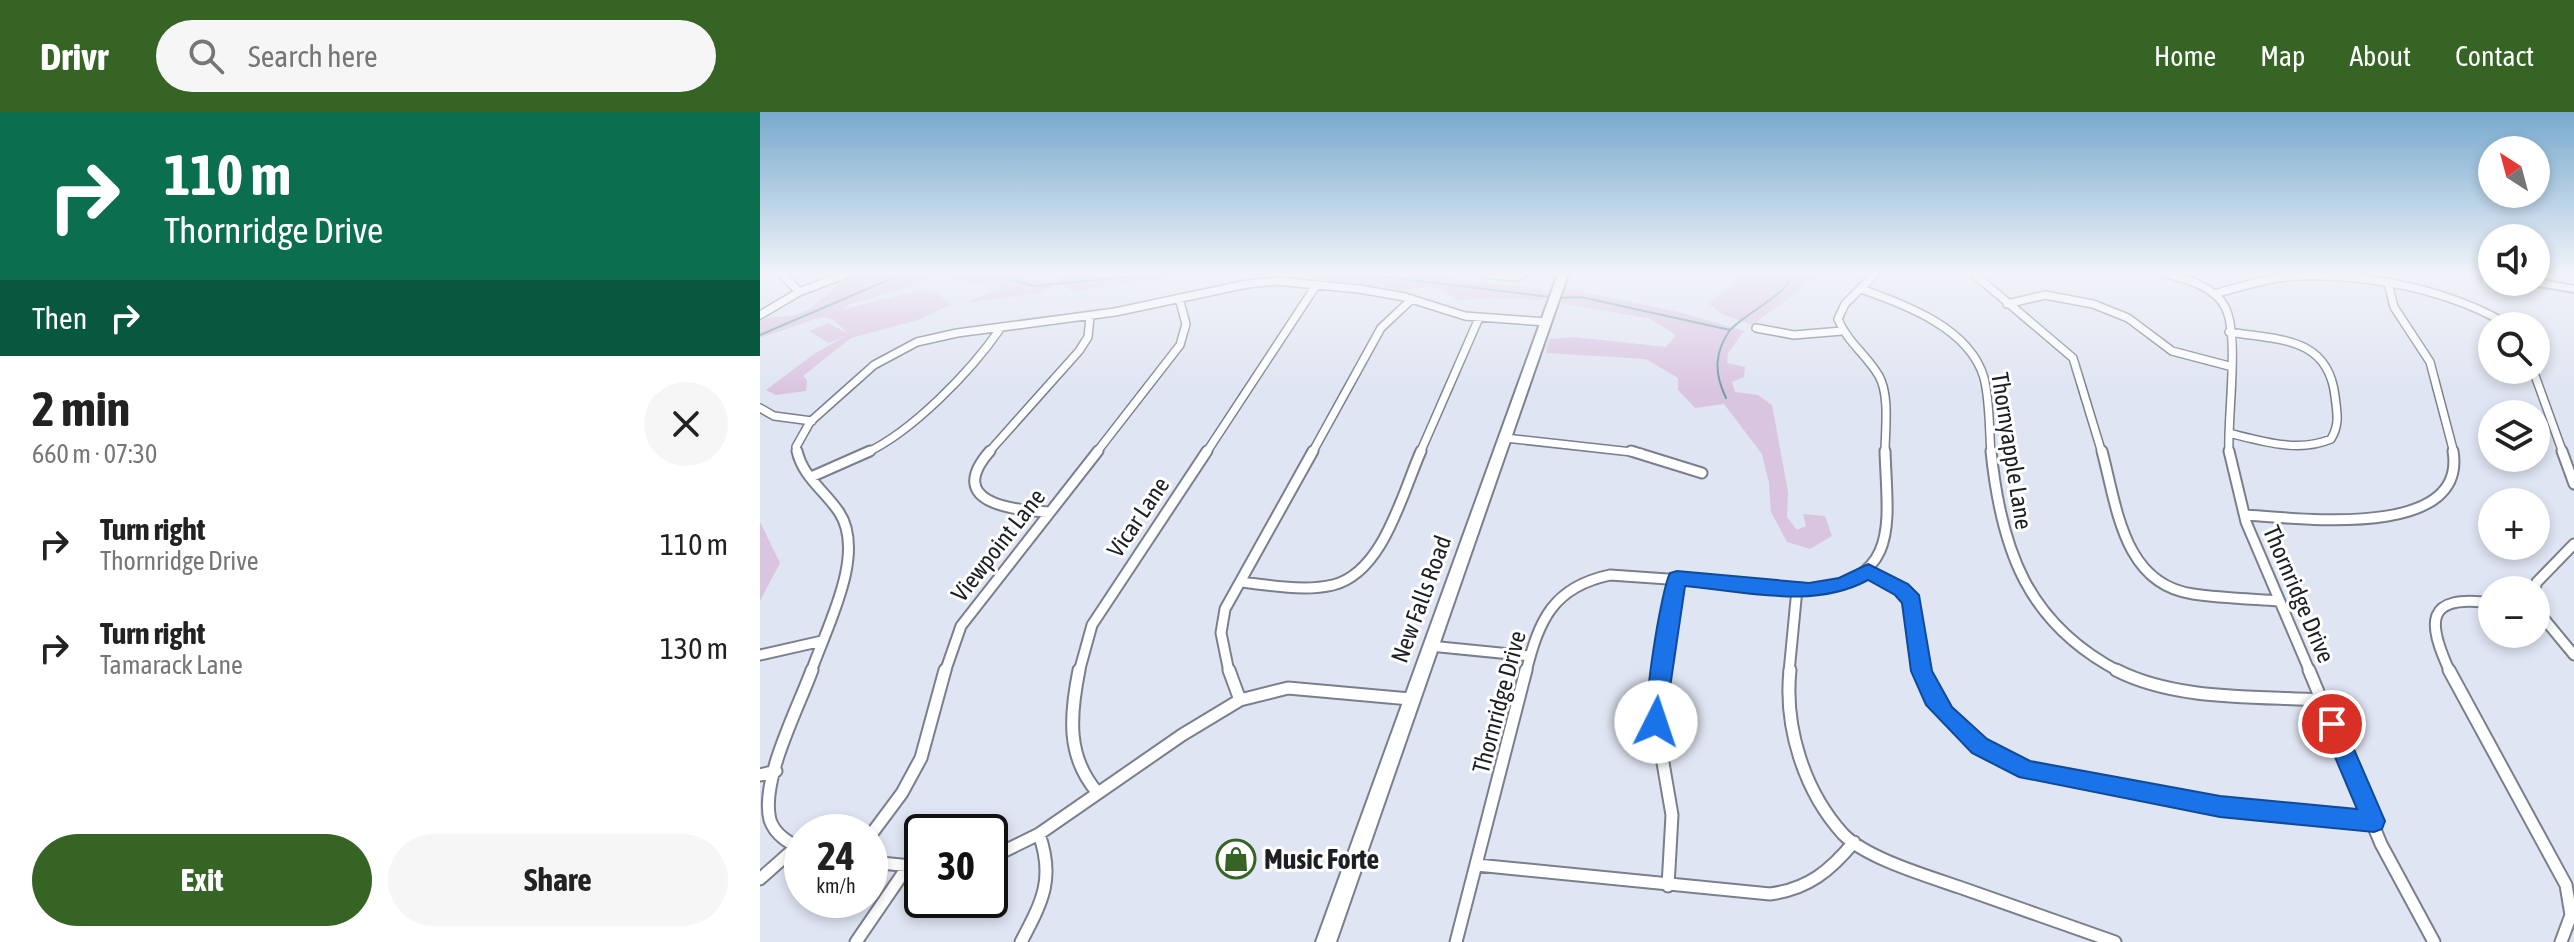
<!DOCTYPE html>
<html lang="en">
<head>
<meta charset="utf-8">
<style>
	body { margin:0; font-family:"Asap Condensed",sans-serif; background:#f6f6f6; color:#222; height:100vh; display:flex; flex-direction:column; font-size:30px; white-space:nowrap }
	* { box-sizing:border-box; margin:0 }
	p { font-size:26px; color:#767676 }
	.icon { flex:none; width:44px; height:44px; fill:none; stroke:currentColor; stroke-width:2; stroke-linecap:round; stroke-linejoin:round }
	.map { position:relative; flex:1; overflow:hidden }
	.drawer { display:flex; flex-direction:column; background:#fff; width:760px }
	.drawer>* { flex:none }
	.guide { background:#0b6e4f; color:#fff; overflow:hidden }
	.needle { width:52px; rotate:324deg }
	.fabs { position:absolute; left:1718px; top:24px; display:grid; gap:16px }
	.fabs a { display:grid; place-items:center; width:72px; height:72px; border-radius:50%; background:#fff; box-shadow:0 4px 12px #0003; font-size:40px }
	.speed { position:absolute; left:24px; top:702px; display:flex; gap:16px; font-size:40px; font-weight:700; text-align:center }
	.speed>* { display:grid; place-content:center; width:104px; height:104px; border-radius:50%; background:#fff; box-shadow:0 4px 12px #0003; line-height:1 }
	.speed small { font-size:20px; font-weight:400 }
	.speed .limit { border:4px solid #111; border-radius:12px; background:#fff; color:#111 }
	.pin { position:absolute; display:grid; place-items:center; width:68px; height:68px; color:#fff; margin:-34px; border:4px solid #fff; border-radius:50%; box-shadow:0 2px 8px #0007 }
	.me { position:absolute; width:88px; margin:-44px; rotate:4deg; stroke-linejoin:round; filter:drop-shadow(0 0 6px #0008) }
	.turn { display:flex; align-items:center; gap:28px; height:168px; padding:0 32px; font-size:36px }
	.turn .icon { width:104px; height:104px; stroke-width:2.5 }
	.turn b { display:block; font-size:56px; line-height:68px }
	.then { display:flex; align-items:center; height:76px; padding:0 32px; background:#0003; gap:16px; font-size:30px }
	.round { display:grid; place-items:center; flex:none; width:84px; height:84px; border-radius:42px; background:#f6f6f6 }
	.overview { display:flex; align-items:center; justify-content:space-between; height:136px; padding:0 32px }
	h1 { font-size:48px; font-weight:700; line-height:60px }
	.button { display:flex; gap:16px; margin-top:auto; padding:16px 32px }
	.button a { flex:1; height:92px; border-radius:48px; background:#356424; color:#fff; font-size:32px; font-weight:700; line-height:92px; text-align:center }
	.button a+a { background:#f6f6f6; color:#222 }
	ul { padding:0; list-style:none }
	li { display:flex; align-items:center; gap:24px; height:104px; padding:0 32px }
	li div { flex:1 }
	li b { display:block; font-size:30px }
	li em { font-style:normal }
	header { display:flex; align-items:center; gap:48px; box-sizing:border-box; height:112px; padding:0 40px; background:#356424; color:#fff }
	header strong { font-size:38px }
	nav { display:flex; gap:44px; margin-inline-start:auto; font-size:28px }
	.search { width:560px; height:72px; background:#f6f6f6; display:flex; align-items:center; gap:20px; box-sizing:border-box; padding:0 28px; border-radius:44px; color:#767676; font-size:30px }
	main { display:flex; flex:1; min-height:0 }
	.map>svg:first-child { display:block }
	.green { fill:#dac5e1 }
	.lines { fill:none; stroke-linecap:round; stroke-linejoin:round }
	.stream { stroke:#6d9ca8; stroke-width:2 }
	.street-far2-casing { stroke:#7a7f8b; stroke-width:10 }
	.street-far1-casing { stroke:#7a7f8b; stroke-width:13 }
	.street-casing { stroke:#7a7f8b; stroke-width:15 }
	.secondary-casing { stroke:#7a7f8b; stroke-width:4 }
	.street-far2 { stroke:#fff; stroke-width:7 }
	.street-far1 { stroke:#fff; stroke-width:9 }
	.street { stroke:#fff; stroke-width:11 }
	.secondary { fill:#fff; fill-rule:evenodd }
	.route { fill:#1a73e8; stroke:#114b97; stroke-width:2 }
	.labels { text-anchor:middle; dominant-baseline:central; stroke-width:6; stroke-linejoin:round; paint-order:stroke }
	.street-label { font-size:24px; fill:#1d1f24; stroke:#fff }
	.near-poi-label { font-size:28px; font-weight:bold; fill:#1d1f24; stroke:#fff; text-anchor:start }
</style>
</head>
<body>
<header>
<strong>Drivr</strong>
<div class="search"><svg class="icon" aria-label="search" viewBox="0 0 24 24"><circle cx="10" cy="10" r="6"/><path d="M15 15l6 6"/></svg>Search here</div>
<nav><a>Home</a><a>Map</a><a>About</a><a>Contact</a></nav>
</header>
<main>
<section class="drawer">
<div class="guide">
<div class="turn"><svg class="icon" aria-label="right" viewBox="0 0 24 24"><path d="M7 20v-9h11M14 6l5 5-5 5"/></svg><div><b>110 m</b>Thornridge Drive</div></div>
<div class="then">Then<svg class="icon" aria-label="right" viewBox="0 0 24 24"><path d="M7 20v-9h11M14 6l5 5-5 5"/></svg></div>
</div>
<div class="overview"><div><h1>2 min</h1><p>660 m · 07:30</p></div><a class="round"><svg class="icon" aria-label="close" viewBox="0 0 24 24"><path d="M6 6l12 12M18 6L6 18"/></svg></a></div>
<ul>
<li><svg class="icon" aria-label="right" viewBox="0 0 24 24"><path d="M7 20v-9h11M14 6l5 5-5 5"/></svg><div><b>Turn right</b><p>Thornridge Drive</p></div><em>110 m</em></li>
<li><svg class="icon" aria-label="right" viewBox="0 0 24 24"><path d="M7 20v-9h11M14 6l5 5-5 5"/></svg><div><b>Turn right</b><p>Tamarack Lane</p></div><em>130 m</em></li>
</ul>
<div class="button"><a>Exit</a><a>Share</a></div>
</section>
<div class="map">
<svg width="1814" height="830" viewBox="0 0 1814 830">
	<rect width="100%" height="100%" fill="#dfe5f2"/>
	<!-- green -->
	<path class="green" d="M97 162 169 164 166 170 89 192 84 197 158 179 174 180 192 192 158 208 91 226 43 264 47 268 46 279 16 283 6 278 54 242 87 223 69 231 49 219 68 211 89 222 72 207 61 205 0 226V209C13 202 25 207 38 202 62 194 75 169 97 162Z
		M193 162H258L261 167H285L292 171 291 176 280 181 212 190 209 189 244 175 206 171 192 166Z
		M301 162H432L313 180 299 170Z
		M529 162H659L774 176 783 178V188L730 186 698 188 672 174 643 178Z
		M983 162H1056L1039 179 992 213 964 203 949 192Z
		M806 176 922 201 984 219 968 241 967 251 985 255 984 265 972 270 975 280 998 283 1012 293 1028 380 1027 405 1037 418 1046 414 1043 402 1065 404 1072 424 1050 437 1027 430 1011 400 1009 371 1002 342 964 292 935 296 918 278V266L886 247 786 241 789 227 814 225 906 235 916 223 891 207 801 191Z
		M0 410 20 451 0 489Z"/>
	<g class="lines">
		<!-- stream -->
		<path class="stream" d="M230 162 274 174 398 162
			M603 162 790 185
			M798 186 821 185 970 218C991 197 1020 188 1034 162
			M0 223 142 162
			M966 286C954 261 954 241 970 218"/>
		<!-- street-far2 casing -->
		<g class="street-far2-casing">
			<path id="street-far2" d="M22 162 39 180
				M724 162 755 165 763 162
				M1115 162 1085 192 1078 207C1087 230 1107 243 1119 264 1130 284 1125 318 1125 341
				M1214 162 1313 246 1342 341
				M1406 162C1427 167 1455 175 1465 195 1480 223 1467 306 1469 341
				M1629 175 1634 195 1670 250 1694 341
				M1101 177C1144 192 1210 216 1224 266 1230 289 1229 317 1231 341
				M1454 182C1481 175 1509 165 1538 164 1607 161 1691 178 1750 214
				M1247 192 1285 183 1333 192 1368 206 1412 239 1469 254
				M0 203 39 180 86 162
				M996 216 1034 223 1082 219
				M1469 220C1518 228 1568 224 1575 284 1577 301 1580 312 1571 327 1539 341 1501 329 1469 321
				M1773 258 1803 341
				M0 296 14 304 52 309
				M745 326 881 341
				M37 341 36 335 50 310 114 253 157 230 197 221 355 200 487 172 516 169 599 177 645 185 705 204 786 210
				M106 341C153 319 211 259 240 217
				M228 341 319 239 328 225 330 205
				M336 341 420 233 426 212 419 186
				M446 341 557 172
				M552 341 621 216 652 187
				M660 341 719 206"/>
		</g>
		<!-- street-far1 casing -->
		<g class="street-far1-casing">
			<path id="street-far1" d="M37 339C43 365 64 378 79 400 107 442 66 516 51 560
				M230 339C185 390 250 398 288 400
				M871 339 942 361
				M1231 339C1241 437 1267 512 1360 560
				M1342 339C1357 395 1363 472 1433 482 1461 486 1491 487 1519 489
				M1469 339 1486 410 1550 560
				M1802 339 1814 372
				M51 365 110 339
				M1485 403C1536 406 1708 429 1693 339
				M1108 459 1142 478 1152 488 1162 560
				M480 470C510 473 543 480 573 473 623 461 642 382 661 339
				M1774 478 1777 470 1814 432
				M1776 497 1814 543
				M670 534 770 544
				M0 543 62 529
				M185 560 201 514 338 339
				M319 560 332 513 447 339
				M469 560 461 521 465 497 553 339
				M766 560C779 508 793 475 850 463L1052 477C1142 468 1127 408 1125 339
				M900 560 917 466
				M1029 560 1037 477
				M1690 560C1667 510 1664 482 1732 491"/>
		</g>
		<!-- street casing -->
		<g class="street-casing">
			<path id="street" d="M319 558C310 603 306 645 338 681
				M469 558 480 588
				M901 558 896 610 912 703 908 774
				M1030 558C1024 615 1044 679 1083 722 1106 746 1167 764 1199 775 1251 793 1303 812 1355 830
				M1162 558 1174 586 1207 623 1247 650 1278 661 1460 695 1614 709
				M1356 558C1417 589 1495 584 1562 588
				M1549 558 1621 732 1674 830
				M1689 558 1806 773 1811 803 1801 830
				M0 663 16 659
				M110 724 142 681 161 646 185 558
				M42 737C29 731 15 723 10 708 0 668 38 597 52 558
				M230 746 279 722 422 623 480 588 528 576 650 587
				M110 750 162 755
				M717 753 1010 782C1048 777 1070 759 1094 730
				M0 767 36 735
				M96 830 148 754
				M261 830C282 790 295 767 279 722
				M696 830 766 558"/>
		</g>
		<!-- secondary casing -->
		<g class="secondary-casing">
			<path id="secondary" d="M798 162H808L576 830H556Z
				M1719 162H1732V166L1720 164Z
				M1776 167 1814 174V180L1772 173 1767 170H1776Z"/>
		</g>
		<!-- street-far2 -->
		<use href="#street-far2" class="street-far2"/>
		<!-- street-far1 -->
		<use href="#street-far1" class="street-far1"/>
		<!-- street -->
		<use href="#street" class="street"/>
		<!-- secondary -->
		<use href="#secondary" class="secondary"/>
	</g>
	<!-- sky -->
	<linearGradient id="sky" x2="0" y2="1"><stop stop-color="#77aace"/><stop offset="0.58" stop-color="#f1f3f9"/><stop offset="1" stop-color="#f1f3f9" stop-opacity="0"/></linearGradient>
	<rect width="1814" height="278" fill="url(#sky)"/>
	<!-- route -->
	<path class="route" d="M1108 452 1148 472 1159 483 1172 559 1192 595 1227 627 1270 649 1460 684 1597 697 1561 612 1565 606 1572 603 1580 606 1583 612 1625 709 1622 717 1614 720 1460 705 1259 665 1212 641 1166 593 1151 559 1142 491 1135 483 1108 468C1053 498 984 479 925 474L904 616 896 619 889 616C881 601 901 479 910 461L917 459 1049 471 1079 466Z"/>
	<!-- icons -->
	<defs>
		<g id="shop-ring" transform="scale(2)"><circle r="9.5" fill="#fff" stroke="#356424" stroke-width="1.5"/><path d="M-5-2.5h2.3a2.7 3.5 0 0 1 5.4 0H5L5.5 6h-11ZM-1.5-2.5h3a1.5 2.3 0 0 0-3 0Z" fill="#356424"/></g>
	</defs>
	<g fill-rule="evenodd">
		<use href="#shop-ring" x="476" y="747"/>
	</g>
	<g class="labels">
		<!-- street labels -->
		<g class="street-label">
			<text transform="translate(1252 339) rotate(81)">Thornyapple Lane</text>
			<text transform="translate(378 405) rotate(-56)">Vicar Lane</text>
			<text transform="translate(238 433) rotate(-52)">Viewpoint Lane</text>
			<text transform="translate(1539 482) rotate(67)">Thornridge Drive</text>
			<text transform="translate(661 487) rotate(-70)">New Falls Road</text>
			<text transform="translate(739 590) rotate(-75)">Thornridge Drive</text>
		</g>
		<!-- near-poi labels -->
		<g class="near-poi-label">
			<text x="504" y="747">Music Forte</text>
		</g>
	</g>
</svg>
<div class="fabs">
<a><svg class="needle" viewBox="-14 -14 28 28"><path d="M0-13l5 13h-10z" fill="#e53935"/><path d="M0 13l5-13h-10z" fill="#767676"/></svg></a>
<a><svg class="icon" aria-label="sound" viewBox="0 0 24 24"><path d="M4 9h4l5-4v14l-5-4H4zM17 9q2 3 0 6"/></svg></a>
<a><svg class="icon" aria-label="search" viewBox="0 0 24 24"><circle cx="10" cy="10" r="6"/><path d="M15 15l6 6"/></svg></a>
<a><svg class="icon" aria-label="layers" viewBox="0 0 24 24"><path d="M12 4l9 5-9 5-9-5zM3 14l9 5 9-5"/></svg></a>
<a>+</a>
<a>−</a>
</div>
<div class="speed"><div>24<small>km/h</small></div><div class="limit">30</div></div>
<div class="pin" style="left:1572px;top:612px;background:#d93025"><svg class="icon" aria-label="arrive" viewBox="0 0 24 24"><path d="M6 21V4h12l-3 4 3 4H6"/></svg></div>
<svg class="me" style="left:896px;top:610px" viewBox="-20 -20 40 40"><circle r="19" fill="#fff"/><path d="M0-13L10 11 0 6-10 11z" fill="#1a73e8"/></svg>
</div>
</main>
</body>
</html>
